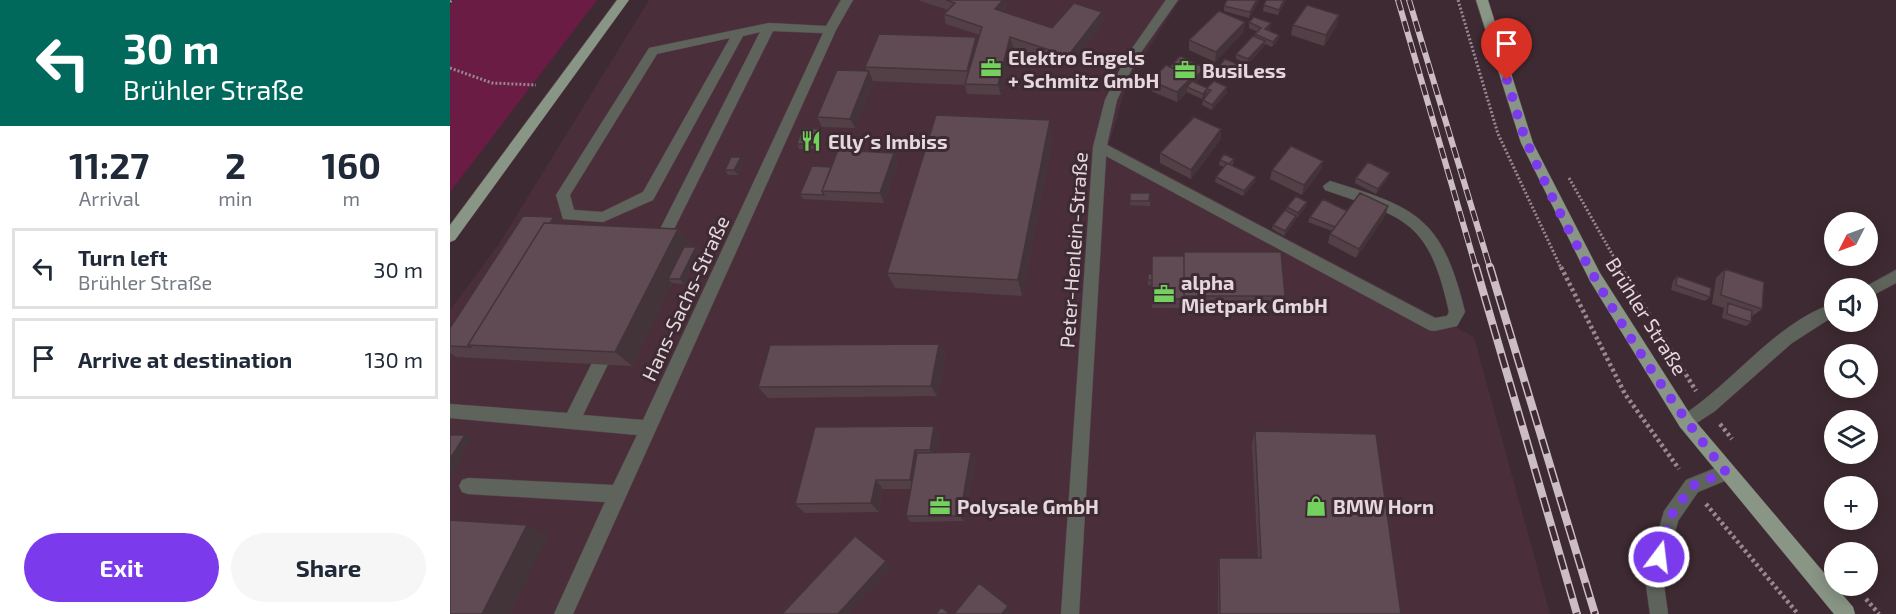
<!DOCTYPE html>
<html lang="en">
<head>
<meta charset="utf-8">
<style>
	body { margin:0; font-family:"Exo 2",sans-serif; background:#f6f6f7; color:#1f2937; height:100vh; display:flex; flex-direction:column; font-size:22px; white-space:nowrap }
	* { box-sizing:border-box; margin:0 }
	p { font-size:20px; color:#747a83 }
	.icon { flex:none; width:33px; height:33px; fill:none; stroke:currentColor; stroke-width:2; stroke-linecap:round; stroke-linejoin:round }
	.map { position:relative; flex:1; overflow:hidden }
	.sheet { display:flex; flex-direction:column; background:#fff; width:450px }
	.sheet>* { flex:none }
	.top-card { background:#00695c; color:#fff; overflow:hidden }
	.needle { width:39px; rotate:228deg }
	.tools { position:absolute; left:1374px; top:212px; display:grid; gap:12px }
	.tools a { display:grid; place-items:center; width:54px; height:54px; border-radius:50%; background:#fff; box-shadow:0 3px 15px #0003; font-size:30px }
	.pin { position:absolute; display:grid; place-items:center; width:51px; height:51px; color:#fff; margin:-62px -26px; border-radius:50% 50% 50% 0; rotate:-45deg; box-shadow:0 0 6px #0007 }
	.pin .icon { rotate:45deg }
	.me { position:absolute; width:66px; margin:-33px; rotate:15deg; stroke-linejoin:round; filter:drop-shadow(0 0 4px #0008) }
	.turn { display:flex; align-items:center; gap:21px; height:126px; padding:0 24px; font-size:27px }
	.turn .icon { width:78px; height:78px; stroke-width:2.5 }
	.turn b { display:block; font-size:42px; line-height:51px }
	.eta { display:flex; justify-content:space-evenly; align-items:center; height:102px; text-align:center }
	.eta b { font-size:36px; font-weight:700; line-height:42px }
	.action { display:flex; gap:12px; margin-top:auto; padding:12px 24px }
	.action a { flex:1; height:69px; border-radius:36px; background:#7c3aed; color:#fff; font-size:24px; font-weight:700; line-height:69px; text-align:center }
	.action a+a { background:#f6f6f7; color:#1f2937 }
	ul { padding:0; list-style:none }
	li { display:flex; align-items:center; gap:18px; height:81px; margin:0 12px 9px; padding:0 12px; border:3px solid #e0e1e3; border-radius:0px }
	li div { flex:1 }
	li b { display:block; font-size:22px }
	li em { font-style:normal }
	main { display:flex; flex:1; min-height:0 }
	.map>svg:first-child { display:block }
	.built { fill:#4a2f3b }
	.green { fill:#6b1c45 }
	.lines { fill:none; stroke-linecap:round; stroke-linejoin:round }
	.minor-casing { stroke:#59464d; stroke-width:1 }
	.major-casing { stroke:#59464d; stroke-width:1 }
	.path-far1 { stroke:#98888f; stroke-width:3; stroke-dasharray:2 2; stroke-linecap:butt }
	.path { stroke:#98888f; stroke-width:4.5; stroke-dasharray:3 3; stroke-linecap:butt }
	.minor { fill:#5e645c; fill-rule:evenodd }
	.major { fill:#899686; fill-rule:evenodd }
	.rail-far1-casing { stroke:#cbbdc3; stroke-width:6 }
	.rail-casing { stroke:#cbbdc3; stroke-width:8 }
	.rail-far1 { stroke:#3e2a32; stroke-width:4; stroke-dasharray:11; stroke-linecap:butt }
	.rail { stroke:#3e2a32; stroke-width:5; stroke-dasharray:15; stroke-linecap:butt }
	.wall { fill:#534047 }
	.shaded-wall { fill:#43343a }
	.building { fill:#604a53; stroke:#43343a; stroke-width:1.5 }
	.route { stroke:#7c3aed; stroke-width:10; stroke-dasharray:0 18 }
	.labels { text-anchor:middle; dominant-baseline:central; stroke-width:6; stroke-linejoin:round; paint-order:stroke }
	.poi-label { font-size:20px; font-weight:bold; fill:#e5d8dd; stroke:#3e2a32; text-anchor:start }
	.street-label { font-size:20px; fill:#e5d8dd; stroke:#3e2a32 }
</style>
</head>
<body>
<main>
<section class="sheet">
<div class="top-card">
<div class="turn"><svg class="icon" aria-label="left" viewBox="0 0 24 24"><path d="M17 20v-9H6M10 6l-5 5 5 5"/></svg><div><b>30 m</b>Brühler Straße</div></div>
</div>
<div class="eta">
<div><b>11:27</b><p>Arrival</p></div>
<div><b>2</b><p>min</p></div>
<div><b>160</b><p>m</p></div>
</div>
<ul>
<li><svg class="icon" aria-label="left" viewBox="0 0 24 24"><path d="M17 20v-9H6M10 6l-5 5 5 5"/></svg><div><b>Turn left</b><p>Brühler Straße</p></div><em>30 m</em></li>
<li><svg class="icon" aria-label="arrive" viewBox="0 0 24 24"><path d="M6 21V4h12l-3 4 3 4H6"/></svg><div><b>Arrive at destination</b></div><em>130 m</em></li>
</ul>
<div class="action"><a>Exit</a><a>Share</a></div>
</section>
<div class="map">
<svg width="1446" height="614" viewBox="0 0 1446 614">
	<rect width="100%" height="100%" fill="#3e2a32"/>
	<!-- built -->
	<path class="built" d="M199 0H730L678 80 659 144 1024 337 1100 614H0V310L49 244Z"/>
	<!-- green -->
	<path class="green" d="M5 0H147L0 192V5Z"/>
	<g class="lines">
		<!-- minor casing -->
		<g class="minor-casing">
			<path id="minor" d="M391 0H403L386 30 123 614H104L155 502 18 494 12 492 9 486 12 480 18 478 163 485 187 435 0 418V404L117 413 144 359 150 357 156 359 158 364 133 415 193 420 373 33 323 31 215 247 210 249 203 243 310 32 293 36 203 200 153 222 113 219 106 195 199 48 319 23 376 26ZM280 38 193 192 152 212 124 210 120 195 207 54Z
				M716 0H728L687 58 667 100 657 145 985 318 997 316 999 312C979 221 957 218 875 190L873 186 880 181C968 208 992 218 1015 312L1007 326 984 331 979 330 656 156 629 614H611L643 147 655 100 676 57Z
				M1446 270V283L1418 298V288H1413Z
				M1384 303V316L1342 343 1265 411 1236 430 1230 427 1228 422 1230 417C1284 383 1323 324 1384 303Z
				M1276 464 1282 466 1285 472 1282 478 1248 492 1228 521 1213 578 1218 614H1200L1195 578 1214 511 1236 480Z"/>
		</g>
		<!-- major casing -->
		<g class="major-casing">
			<path id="major" d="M167 0H179L5 240 0 242V225Z
				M1026 0H1038L1083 143 1150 273 1242 417 1403 607 1405 614H1384L1230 427 1140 281 1071 143Z"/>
		</g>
		<!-- path-far1 -->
		<path class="path-far1" d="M1008 0 1048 134 1111 268
			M0 2 2 0
			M0 68 42 83 86 85
			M1119 178 1170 268"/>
		<!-- path -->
		<path class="path" d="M1111 267 1175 394 1229 469
			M1170 267 1246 391
			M1270 424 1282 439
			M1256 504 1348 614
			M1416 599 1429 614"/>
		<!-- minor -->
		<use href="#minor" class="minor"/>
		<!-- major -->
		<use href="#major" class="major"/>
		<!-- rail-far1 casing -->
		<g class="rail-far1-casing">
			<path id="rail-far1" d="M948 0 1026 268
				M959 0 1040 268"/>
		</g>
		<!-- rail casing -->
		<g class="rail-casing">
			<path id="rail" d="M1026 267 1127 614
				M1040 267 1145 614"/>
		</g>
		<!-- rail-far1 -->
		<use href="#rail-far1" class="rail-far1"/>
		<!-- rail -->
		<use href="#rail" class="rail"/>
	</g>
	<!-- wall -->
	<path class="wall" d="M468 0H554L556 9 553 12 602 28 652 12 653 22 619 66 563 47 551 95 517 94 515 85 423 81 405 128 372 127 367 117 417 71 415 67 526 37 527 43 530 35 496 24 494 14 498 10Z
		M777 0H809L799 18 774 11V6Z
		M836 0 828 15 813 11 814 5Z
		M799 22 820 29 818 31 829 35 828 40 822 47 815 44 814 46 798 64 786 59V54L805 37V34L808 32 799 28Z
		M843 25H887L874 46 841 35Z
		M794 32 765 62 739 50V40Z
		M770 65 792 66V71L786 77 769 70Z
		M720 67 755 73 745 83 757 88 777 87V93L762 110 752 105 753 100 757 94 752 99 737 92 727 102 701 91V81Z
		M371 129 373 134 368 149H349L347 144Z
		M771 129V139L741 179 710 163V153Z
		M603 137 572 296 445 288 437 273Z
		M444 153 448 162 434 203 353 199 350 194 381 167Z
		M784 159 783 164 782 166 805 182 793 196 765 182 766 177 774 167 769 165 770 160Z
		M873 161 871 170 852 195 820 179 822 170Z
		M294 162 288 175H278L275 170Z
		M940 173 938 178 926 194 905 183 906 178Z
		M700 193V206L680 205V201Z
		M857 202 856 207 847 218 846 217 845 221 834 236 822 229 823 225 836 210 837 207Z
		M938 206 935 216 906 258 878 243 880 234 882 231 858 222 860 217 897 211Z
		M111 224 228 229 241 245 240 247H246L249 252 234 284 222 283 182 366 6 357 0 353V328Z
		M1275 269 1312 309 1301 317V322L1296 326 1272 318 1274 308 1262 304 1266 278Z
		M698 274 835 296 833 308H702V285H698Z
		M1227 276 1260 297 1255 301 1221 290 1223 281Z
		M489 344 495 355 487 396 318 398 308 387Z
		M484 426 490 436 487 453 521 452 525 459 514 521 461 522 456 516 461 489H433L429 512 355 513 345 504Z
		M805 431 951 614H768V567L769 558H808L802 444Z"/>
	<!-- shaded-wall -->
	<path class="shaded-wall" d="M553 0H554L556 9 547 19 545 9Z
		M807 0H809L799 18 800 12Z
		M834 0H836L828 15 829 10Z
		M652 12 653 22 619 66 618 56Z
		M889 15 887 25 874 46 876 35Z
		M795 22 794 32 765 62 766 52Z
		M821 23 820 29 815 35V29Z
		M829 35 828 40 822 47 823 42Z
		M526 37 529 52 520 85 517 71Z
		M560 37 563 47 551 95 548 85Z
		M815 41 814 46 798 64V59Z
		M792 66V71L786 77V72Z
		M755 68V73L740 88 737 87V92L727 102V92L742 77Z
		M419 71 423 81 405 128 400 119Z
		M777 87V93L762 110V105Z
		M757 89V94L752 99 753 94Z
		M600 120 603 137 572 296 568 280Z
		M371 129 373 134 368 149 365 144Z
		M771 129V139L741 179V170Z
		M444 153 448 162 434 203 430 193Z
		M291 157 294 162 288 175 284 170Z
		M873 161 871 170 852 195 854 185Z
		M940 173 938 178 926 194 928 189Z
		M806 177 805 182 793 196 794 191Z
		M857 202 856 207 847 218 848 213Z
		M938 206 935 216 906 258 909 249Z
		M846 216 845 221 834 236 835 231Z
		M104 217 117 230 23 345Z
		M228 229 241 245 224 279H218L222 283 182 366 165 352Z
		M246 247 249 252 234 284 230 279Z
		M489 344 495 355 487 396 481 386Z
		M484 426 490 436 486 460 480 450Z
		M15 435 22 439 9 460H11L0 477V455Z
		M465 450 472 460 467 489 460 480Z
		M521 452 525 459 514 521 510 516Z
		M426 480 433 489 429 512 421 503Z
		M77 525 99 535 60 614H32Z
		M436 561 442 566 399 614H388Z
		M558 606 562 611 559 614H552Z"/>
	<!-- building -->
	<path class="building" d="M496 0H553L545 9 602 28 624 3 652 12 618 56 560 37 548 85 515 84 532 27 494 14 505 3Z
		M777 0H807L800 12 774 6Z
		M816 0H834L829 10 814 5Z
		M857 5 889 15 876 35 843 25Z
		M769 11 795 22 766 52 739 40Z
		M804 17 821 23 815 29 829 35 823 42 805 34 811 28 799 22Z
		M429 34 526 37 517 71 415 67Z
		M803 36 815 41 798 59 786 54Z
		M730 56 755 68 742 81V77L720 67Z
		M775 59 792 66 786 72 770 65Z
		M716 65 742 77 727 92 701 81Z
		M387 70 419 71 400 119 367 117Z
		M742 81 757 88 764 81 777 87 762 105 753 100 761 90 757 89 753 94 737 87Z
		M486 115 600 120 568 280 437 273Z
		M744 117 771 129 741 170 710 153Z
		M352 128 371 129 365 144H347Z
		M841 146 873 161 854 185 822 170Z
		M388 150 444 153 430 193 372 191Z
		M774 154 784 159 779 164 770 160Z
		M281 157H291L284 170H275Z
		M918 162 940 173 928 189 906 178Z
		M777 163 806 177 794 191 766 177Z
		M362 166 381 167 372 191 374 195 350 194Z
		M680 193H700L699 201H680Z
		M910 193 938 206 909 249 880 234Z
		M846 196 857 202 848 213 837 207Z
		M873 199 897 211 885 227 860 217Z
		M835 210 846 216 835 231 823 225Z
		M73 216 104 217 100 223H94L18 345 22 347 0 346V328Z
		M94 223 228 229 165 352 18 345Z
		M234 247H246L230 279H218Z
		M734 252H831L835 296H734Z
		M702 256H734V299H702Z
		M1275 269 1314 282 1312 309 1271 295Z
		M698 274H702V280H698Z
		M1227 276 1261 288 1260 297 1226 285Z
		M1278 303 1302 311 1301 322 1277 314Z
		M489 344 481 386 308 387 320 345Z
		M484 426 480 450H465L460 480H426L421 503 345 504 365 427Z
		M805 431 926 434 951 614H770L769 558H811Z
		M0 435H15L2 456 0 455Z
		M521 452 510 516H456L467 453Z
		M0 520 77 525 32 614H0Z
		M405 536 436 561 388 614H332Z
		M529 583 558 606 552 614H504Z
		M491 607 500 614H486Z"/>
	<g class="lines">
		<!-- route -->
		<path class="route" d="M1057 80C1064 101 1069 124 1078 145 1128 259 1198 375 1276 472L1242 486 1220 517 1209 557"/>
	</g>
	<!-- icons -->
	<defs>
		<g id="office-bare" transform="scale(1.62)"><path d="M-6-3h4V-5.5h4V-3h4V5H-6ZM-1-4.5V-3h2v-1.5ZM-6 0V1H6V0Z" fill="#72d25d" stroke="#3e2a32" stroke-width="2.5" paint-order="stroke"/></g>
		<g id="restaurant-bare" transform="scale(1.62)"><path d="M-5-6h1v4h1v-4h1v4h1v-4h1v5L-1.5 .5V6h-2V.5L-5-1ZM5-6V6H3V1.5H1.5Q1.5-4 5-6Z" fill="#72d25d" stroke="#3e2a32" stroke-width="2.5" paint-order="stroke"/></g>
		<g id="shop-bare" transform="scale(1.62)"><path d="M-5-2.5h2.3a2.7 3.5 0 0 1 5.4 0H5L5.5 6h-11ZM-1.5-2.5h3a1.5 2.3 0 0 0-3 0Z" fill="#72d25d" stroke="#3e2a32" stroke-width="2.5" paint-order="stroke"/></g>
	</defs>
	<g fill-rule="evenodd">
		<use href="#office-bare" x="541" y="68"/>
		<use href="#office-bare" x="735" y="70"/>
		<use href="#restaurant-bare" x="361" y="141"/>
		<use href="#office-bare" x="714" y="294"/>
		<use href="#office-bare" x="490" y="506"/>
		<use href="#shop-bare" x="866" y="506"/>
	</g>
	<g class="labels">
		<!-- poi labels -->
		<g class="poi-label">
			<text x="558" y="57">Elektro Engels<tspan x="558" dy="23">+ Schmitz GmbH</tspan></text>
			<text x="752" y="70">BusiLess</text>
			<text x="378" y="141">Elly´s Imbiss</text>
			<text x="731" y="282">alpha<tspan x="731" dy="23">Mietpark GmbH</tspan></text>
			<text x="507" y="506">Polysale GmbH</text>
			<text x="883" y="506">BMW Horn</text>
		</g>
		<!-- street labels -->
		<g class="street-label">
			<text transform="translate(623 250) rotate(-86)">Peter-Henlein-Straße</text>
			<text transform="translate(235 298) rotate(-65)">Hans-Sachs-Straße</text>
			<text transform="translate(1197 316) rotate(58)">Brühler Straße</text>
		</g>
	</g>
</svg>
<div class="tools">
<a><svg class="needle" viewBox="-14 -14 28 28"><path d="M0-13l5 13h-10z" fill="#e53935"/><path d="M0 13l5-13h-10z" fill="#747a83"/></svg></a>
<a><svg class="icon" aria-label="sound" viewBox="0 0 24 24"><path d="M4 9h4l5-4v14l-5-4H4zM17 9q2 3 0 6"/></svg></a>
<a><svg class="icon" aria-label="search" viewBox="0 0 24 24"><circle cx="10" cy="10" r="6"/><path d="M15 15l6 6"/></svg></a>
<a><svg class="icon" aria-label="layers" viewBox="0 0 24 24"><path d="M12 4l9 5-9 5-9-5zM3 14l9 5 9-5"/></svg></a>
<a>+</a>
<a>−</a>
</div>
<div class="pin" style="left:1057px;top:80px;background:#d93025"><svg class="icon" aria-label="arrive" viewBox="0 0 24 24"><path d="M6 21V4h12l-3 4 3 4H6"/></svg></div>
<svg class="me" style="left:1209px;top:557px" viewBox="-20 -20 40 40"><circle r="17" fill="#7c3aed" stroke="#fff" stroke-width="3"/><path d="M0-11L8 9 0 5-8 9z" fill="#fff"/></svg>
</div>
</main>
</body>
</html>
